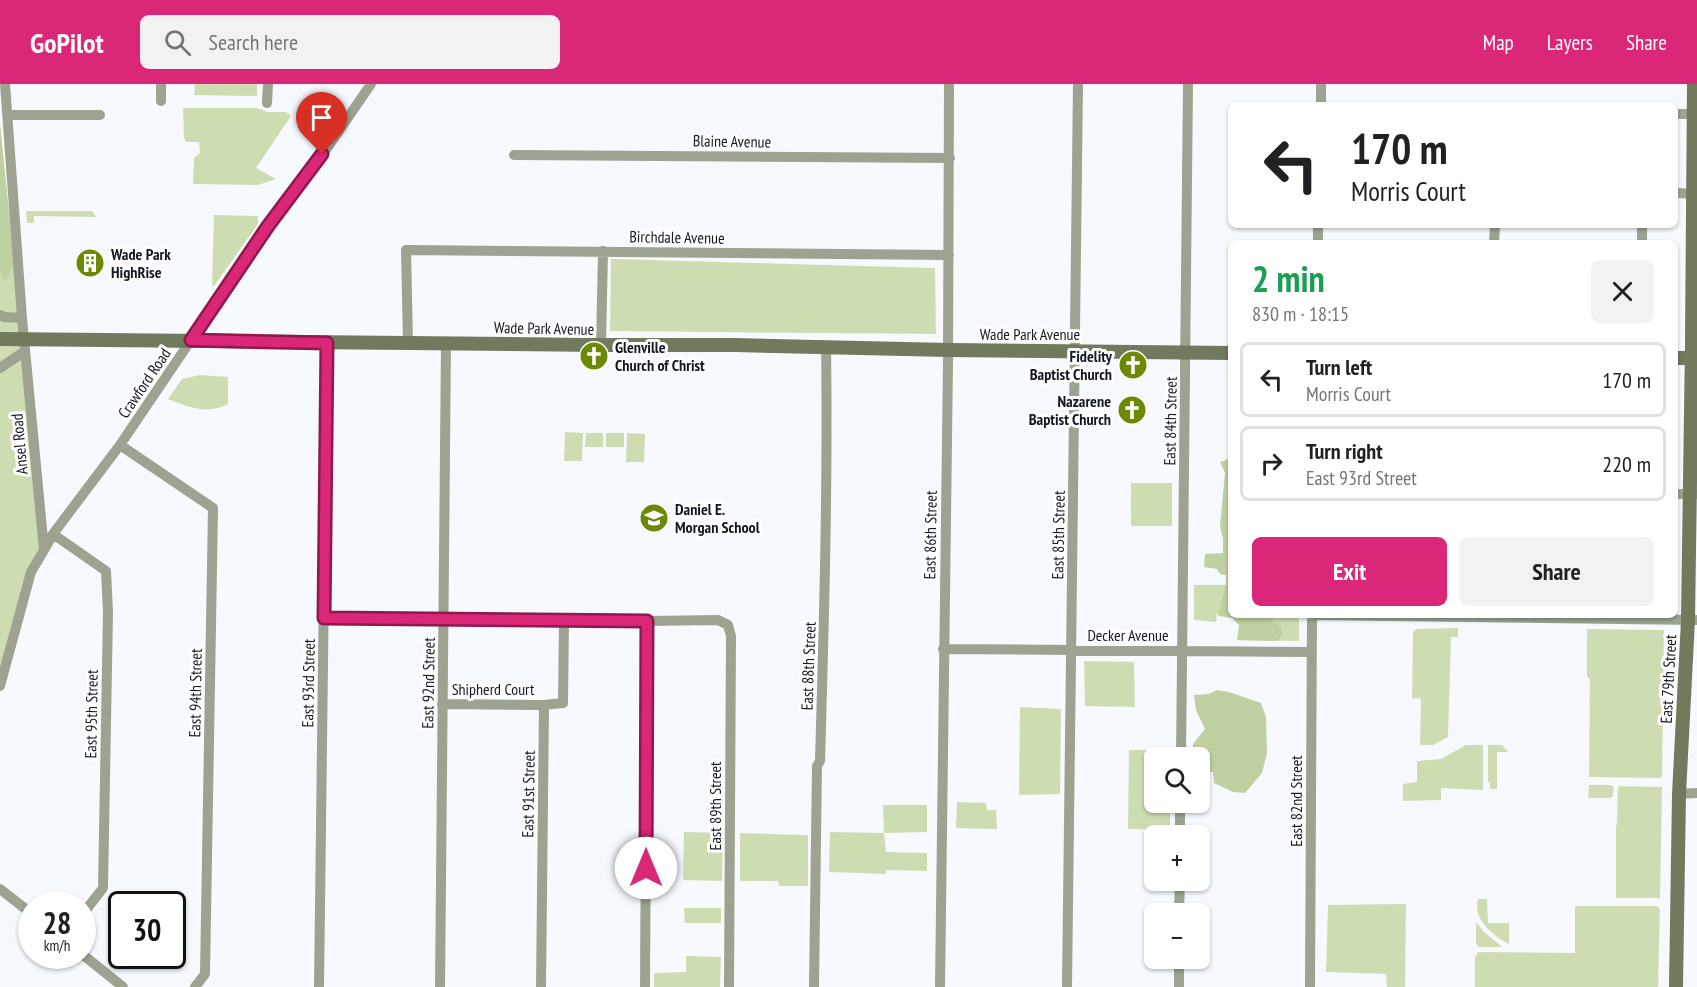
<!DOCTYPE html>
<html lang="en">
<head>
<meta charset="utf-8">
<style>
	body { margin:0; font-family:"PT Sans Narrow",sans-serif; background:#f2f2f2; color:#202124; height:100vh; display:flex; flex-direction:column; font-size:22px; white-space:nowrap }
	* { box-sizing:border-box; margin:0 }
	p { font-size:20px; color:#757577 }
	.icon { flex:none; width:33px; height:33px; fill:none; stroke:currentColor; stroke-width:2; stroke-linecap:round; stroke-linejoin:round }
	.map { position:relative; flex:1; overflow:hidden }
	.sheet { position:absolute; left:1228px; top:156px; width:450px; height:378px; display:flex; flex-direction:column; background:#fff; border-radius:9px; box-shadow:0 2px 4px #0004 }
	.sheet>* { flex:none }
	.banner { position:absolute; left:1228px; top:18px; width:450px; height:126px; border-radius:9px; box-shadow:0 2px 4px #0004; background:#fff; color:#202124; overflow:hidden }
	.controls { position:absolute; left:1144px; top:663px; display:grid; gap:12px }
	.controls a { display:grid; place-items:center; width:66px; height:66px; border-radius:9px; background:#fff; box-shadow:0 2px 4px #0004; font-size:30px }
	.speed { position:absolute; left:18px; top:807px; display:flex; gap:12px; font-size:30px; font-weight:700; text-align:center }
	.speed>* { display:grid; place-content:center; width:78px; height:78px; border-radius:50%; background:#fff; box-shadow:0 2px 4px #0004; line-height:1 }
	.speed small { font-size:15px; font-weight:400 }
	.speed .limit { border:3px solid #111; border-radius:9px; background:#fff; color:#111 }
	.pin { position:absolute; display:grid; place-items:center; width:51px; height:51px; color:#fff; margin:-62px -26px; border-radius:50% 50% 50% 0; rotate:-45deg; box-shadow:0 0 6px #0007 }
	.pin .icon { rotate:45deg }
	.me { position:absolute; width:66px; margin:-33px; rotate:0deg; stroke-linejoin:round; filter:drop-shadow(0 0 4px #0008) }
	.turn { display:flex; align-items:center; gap:21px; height:126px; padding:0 24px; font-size:27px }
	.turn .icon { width:78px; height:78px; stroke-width:2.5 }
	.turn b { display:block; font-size:42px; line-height:51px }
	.round { display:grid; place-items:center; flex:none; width:63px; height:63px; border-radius:9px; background:#f2f2f2 }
	.head { display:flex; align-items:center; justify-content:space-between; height:102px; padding:0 24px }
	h1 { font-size:36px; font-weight:600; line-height:45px; color:#1e9e55 }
	.action { display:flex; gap:12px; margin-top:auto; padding:12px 24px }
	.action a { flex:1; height:69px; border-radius:9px; background:#db2777; color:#fff; font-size:24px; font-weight:600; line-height:69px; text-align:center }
	.action a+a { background:#f2f2f2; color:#202124 }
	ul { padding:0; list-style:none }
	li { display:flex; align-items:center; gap:18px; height:75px; margin:0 12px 9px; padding:0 12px; border:3px solid #e0e0e0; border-radius:9px }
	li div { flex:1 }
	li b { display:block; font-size:22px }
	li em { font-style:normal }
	header { display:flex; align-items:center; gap:36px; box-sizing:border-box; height:84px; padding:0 30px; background:#db2777; color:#fff }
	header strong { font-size:28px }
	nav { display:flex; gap:33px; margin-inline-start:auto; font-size:21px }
	.search { width:420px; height:54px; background:#f2f2f2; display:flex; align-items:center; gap:15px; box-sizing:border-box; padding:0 21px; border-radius:9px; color:#757577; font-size:22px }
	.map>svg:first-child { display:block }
	.green { fill:#cdddb1 }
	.forest { fill:#bfd0a1 }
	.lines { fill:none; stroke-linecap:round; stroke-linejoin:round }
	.street { stroke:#9ca390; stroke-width:10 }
	.secondary { stroke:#707a5d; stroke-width:14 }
	.route-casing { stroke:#8e194d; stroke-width:15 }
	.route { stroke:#db2777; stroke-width:10 }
	.labels { text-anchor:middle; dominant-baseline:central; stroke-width:6; stroke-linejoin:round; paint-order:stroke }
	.street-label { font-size:16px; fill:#131922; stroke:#fff }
	.poi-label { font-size:16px; font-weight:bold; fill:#131922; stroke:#fff; text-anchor:start }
</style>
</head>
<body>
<header>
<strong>GoPilot</strong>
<div class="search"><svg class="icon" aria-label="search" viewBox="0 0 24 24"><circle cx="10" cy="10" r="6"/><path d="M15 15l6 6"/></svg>Search here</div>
<nav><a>Map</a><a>Layers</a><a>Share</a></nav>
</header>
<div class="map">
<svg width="1697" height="903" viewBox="0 0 1697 903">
	<rect width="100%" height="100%" fill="#f6faff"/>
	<!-- green -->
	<path class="green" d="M195 0H257V12L194 11Z
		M183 24H257L268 28H286L291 32 256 84 276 95 258 101 193 100 194 74 200 69 199 58H186L184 54Z
		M0 41 44 466 31 488 0 602Z
		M26 127H92L96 133 34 132V139H27Z
		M214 131 258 132V140L214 202 212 201Z
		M611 175 935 184 936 250 610 247Z
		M200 291 228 293V320C207 331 189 323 168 315L182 295Z
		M565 348 583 349 582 377H564Z
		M586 349H603V363H585Z
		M606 349H624V363H606Z
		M627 349 645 350 644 378H626Z
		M1131 399H1172V442H1131Z
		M1194 501H1231V530H1217L1216 538 1194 536Z
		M1232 531H1299V557L1240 556 1241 539Z
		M1458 544V553H1451L1448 653 1433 661H1420L1421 615 1416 614 1412 615 1413 548 1416 545Z
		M1587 545 1664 546 1662 691 1661 694 1589 693 1590 595 1587 593Z
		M1084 577 1134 578 1135 623 1085 622Z
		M1020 623 1061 625 1060 710 1019 711Z
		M1466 661H1483V706L1441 704V716L1403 717V700L1417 698V677L1441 675Z
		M1488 661H1502L1508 668H1497V705H1490V698H1488Z
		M1129 666H1171V673L1155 674V718L1170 719V746L1128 745Z
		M1589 701H1611L1614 703 1613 712 1611 714H1588Z
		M1618 702 1662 703 1660 814H1616V741H1617Z
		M957 718 986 719 987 726H996L997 745 956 744Z
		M883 721H927V748L884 749 886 768 927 769V787L886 786V790L829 788 830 748 884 749Z
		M684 748 723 749 722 797 683 796Z
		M740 749 808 751V802H779L778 797H740Z
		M1478 815H1487L1488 839H1509V860C1493 852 1472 835 1478 815Z
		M1406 820 1405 903H1387L1386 890 1326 888 1328 821Z
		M1575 822H1657L1660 825 1658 903H1475V873L1478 868 1575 869Z
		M684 824H721V839H685Z
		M1476 838 1484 848 1502 863H1479L1476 860Z
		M686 872 721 873 720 903H654V889L686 888Z"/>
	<!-- forest -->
	<path class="forest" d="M0 40 14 181 5 199 0 187Z
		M1231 374 1232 531H1275L1272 538 1280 542 1283 550 1277 557 1237 556 1239 541 1232 534 1218 532 1226 499V491L1220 490 1217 485 1204 483 1205 470 1223 469V455L1220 442 1225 389 1220 378Z
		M1217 606 1229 608 1261 619 1266 633 1267 669 1262 689 1245 709 1233 708 1214 699 1213 688H1205L1200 684V674L1192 673 1193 660 1205 645 1196 626 1194 611 1209 610Z"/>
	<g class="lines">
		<!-- street -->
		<path class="street" d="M161 17V0
			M267 19 268 0
			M1321 21V0
			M1676 30H1697
			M7 31H100
			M514 71 950 74
			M1676 109 1697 110
			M1318 159V141
			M1494 159 1495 141
			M1642 159V141
			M0 231 4 233 22 234
			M408 259 406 166 949 171
			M601 261 603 167
			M0 284 25 267
			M120 361 213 424 205 890 195 903
			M1676 410H1697
			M53 450 106 487 108 528 103 804 82 831
			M44 466 53 450 120 361 268 142 323 70 371 0
			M1312 531 1697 536
			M324 534 647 537 718 536 728 541 731 552 729 903
			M943 565 1312 568
			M0 602 31 488 44 466 22 234 5 0
			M442 620 544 621 563 619 564 536
			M1181 674 1188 0
			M1679 710 1697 709
			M1180 752V718
			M0 805 32 830
			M1179 830 1180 796
			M82 870 123 903
			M319 903 327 259
			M440 903 446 259
			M541 903 544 621
			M645 903 647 537
			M814 903 817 682 820 677C824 538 828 400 826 262
			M940 903 948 278 949 0
			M1067 903 1078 0
			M1179 903V874
			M1310 903 1312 531"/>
		<!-- secondary -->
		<path class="secondary" d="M0 255 601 261H735L948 266 1232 269
			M1676 274H1697
			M1676 903 1679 710 1688 536 1692 259 1694 0"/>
	</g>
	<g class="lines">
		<!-- route casing -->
		<g class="route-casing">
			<path id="route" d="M322 70 268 142 191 256 327 259 324 534 647 537 646 784"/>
		</g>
		<!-- route -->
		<use href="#route" class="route"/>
	</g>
	<!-- icons -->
	<defs>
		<g id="building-disc" transform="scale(1.5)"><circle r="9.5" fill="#6b8902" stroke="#fff"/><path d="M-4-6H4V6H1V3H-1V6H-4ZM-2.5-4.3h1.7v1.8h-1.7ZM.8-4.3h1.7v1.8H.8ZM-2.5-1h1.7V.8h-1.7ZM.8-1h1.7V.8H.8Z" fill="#fff"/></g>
		<g id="church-disc" transform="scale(1.5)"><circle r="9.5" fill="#6b8902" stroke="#fff"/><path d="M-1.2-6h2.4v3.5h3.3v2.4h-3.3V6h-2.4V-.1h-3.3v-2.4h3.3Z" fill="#fff"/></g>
		<g id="school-disc" transform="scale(1.5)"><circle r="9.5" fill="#6b8902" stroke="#fff"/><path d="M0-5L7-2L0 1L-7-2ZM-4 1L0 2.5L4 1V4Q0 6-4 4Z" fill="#fff"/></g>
	</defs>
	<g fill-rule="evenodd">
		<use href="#building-disc" x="90" y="179"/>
		<use href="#church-disc" x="594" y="272"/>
		<use href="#church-disc" x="1133" y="281"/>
		<use href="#church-disc" x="1132" y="326"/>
		<use href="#school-disc" x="654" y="434"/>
	</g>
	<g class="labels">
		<!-- street labels -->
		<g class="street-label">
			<text transform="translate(732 57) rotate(1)">Blaine Avenue</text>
			<text transform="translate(677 153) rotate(1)">Birchdale Avenue</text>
			<text transform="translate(544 244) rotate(1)">Wade Park Avenue</text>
			<text x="1030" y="250">Wade Park Avenue</text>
			<text transform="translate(144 299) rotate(-56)">Crawford Road</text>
			<text transform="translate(1170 337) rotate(-89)">East 84th Street</text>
			<text transform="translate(19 360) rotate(-95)">Ansel Road</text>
			<text transform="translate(930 451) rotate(-89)">East 86th Street</text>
			<text transform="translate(1058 451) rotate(-89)">East 85th Street</text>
			<text x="1128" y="551">Decker Avenue</text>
			<text transform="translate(808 582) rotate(-88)">East 88th Street</text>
			<text transform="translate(1668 595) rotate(-87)">East 79th Street</text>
			<text transform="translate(308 599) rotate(-89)">East 93rd Street</text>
			<text transform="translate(428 599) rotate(-89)">East 92nd Street</text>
			<text x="493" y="605">Shipherd Court</text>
			<text transform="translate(195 609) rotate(-89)">East 94th Street</text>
			<text transform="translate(91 630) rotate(-89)">East 95th Street</text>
			<text transform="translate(528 710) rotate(-89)">East 91st Street</text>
			<text transform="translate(1296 717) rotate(-90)">East 82nd Street</text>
			<text transform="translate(715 722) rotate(-90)">East 89th Street</text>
		</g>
		<!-- poi labels -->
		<g class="poi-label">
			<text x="111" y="170">Wade Park<tspan x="111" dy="18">HighRise</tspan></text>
			<text x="615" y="263">Glenville<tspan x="615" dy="18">Church of Christ</tspan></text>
			<text x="1112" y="272" text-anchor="end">Fidelity<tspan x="1112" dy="18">Baptist Church</tspan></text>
			<text x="1111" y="317" text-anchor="end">Nazarene<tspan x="1111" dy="18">Baptist Church</tspan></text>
			<text x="675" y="425">Daniel E.<tspan x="675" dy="18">Morgan School</tspan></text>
		</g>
	</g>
</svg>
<div class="controls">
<a><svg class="icon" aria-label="search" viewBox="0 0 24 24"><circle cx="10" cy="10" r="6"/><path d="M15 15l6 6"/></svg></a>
<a>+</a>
<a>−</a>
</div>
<div class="speed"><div>28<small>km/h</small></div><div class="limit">30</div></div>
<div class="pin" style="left:322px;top:70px;background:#d93025"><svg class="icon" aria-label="arrive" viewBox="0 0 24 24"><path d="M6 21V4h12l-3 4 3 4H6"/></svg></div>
<svg class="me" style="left:646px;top:784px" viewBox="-20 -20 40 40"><circle r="19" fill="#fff"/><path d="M0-13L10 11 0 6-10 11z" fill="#db2777"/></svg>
<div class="banner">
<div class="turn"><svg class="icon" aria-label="left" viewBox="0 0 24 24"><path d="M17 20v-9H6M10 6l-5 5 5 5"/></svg><div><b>170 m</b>Morris Court</div></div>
</div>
<section class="sheet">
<div class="head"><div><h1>2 min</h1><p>830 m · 18:15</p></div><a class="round"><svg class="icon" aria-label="close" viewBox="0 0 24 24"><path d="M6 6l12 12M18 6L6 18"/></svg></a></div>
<ul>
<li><svg class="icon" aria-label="left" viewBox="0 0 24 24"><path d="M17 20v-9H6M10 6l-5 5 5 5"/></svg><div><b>Turn left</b><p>Morris Court</p></div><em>170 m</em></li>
<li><svg class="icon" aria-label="right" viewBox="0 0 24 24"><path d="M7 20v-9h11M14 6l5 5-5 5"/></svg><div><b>Turn right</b><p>East 93rd Street</p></div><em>220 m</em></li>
</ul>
<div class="action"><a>Exit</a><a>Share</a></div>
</section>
</div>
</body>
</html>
